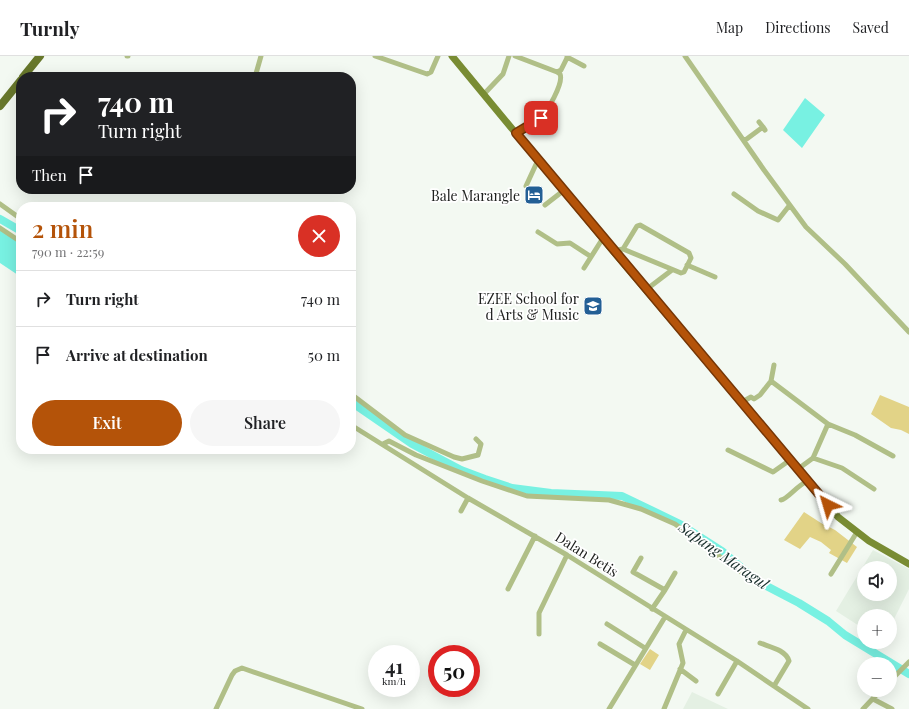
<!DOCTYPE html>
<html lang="en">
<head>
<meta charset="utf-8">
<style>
	body { margin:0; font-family:"Playfair Display",serif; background:#f6f6f6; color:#202124; height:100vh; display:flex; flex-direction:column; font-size:15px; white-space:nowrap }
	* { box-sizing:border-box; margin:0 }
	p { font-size:13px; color:#757577 }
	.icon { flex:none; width:22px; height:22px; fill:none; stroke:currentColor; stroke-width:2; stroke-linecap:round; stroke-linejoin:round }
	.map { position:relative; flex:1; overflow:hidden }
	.side { position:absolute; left:16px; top:146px; width:340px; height:252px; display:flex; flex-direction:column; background:#fff; border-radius:16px; box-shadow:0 4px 16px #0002 }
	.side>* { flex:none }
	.hud { position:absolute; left:16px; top:16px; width:340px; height:122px; border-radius:16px; box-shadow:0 4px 16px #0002; background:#202124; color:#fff; overflow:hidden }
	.buttons { position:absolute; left:857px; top:505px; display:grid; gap:8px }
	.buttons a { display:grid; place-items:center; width:40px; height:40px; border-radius:50%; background:#fff; box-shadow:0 4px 16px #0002; font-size:20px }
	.speed { position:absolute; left:368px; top:589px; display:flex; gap:8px; font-size:20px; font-weight:700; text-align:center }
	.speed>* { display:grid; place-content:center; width:52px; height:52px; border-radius:50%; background:#fff; box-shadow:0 4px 16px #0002; line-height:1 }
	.speed small { font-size:10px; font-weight:400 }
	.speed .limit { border:6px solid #d22; background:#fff; color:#111 }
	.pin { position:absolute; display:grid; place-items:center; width:34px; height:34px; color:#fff; margin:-17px; border-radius:8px; box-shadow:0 2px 6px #0006 }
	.me { position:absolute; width:44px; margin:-22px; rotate:320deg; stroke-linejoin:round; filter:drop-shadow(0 0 3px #0008) }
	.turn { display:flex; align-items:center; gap:14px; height:84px; padding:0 16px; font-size:18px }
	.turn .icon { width:52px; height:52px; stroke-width:2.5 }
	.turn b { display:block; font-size:28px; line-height:34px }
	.then { display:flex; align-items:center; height:38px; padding:0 16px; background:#0003; gap:8px; font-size:15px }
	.round { display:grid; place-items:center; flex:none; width:42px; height:42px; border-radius:21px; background:#f6f6f6 }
	.headline { display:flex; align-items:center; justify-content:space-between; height:68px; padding:0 16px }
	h1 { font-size:24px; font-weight:600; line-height:30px; color:#b45309 }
	.primary-button { display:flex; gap:8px; margin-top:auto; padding:8px 16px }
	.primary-button a { flex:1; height:46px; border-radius:24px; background:#b45309; color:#fff; font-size:16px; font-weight:600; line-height:46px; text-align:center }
	.primary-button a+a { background:#f6f6f6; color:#202124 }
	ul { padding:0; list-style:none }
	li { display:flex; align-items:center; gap:12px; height:56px; padding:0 16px; border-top:1px solid #e0e0e0 }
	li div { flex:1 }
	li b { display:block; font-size:15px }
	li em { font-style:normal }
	header { display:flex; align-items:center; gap:24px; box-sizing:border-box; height:56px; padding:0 20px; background:#fff; border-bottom:1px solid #e0e0e0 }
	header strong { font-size:19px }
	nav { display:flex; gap:22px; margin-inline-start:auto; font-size:14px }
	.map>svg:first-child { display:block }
	.built { fill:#e4f0e3; fill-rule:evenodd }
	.green { fill:#e2d387 }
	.water { fill:#78f1e2 }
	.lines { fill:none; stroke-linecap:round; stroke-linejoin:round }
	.river { stroke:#78f1e2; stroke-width:8 }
	.minor { stroke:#b0bf87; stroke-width:5 }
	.major { stroke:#798c33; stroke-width:7 }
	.highway { stroke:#67772b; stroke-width:8 }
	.route-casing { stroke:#753606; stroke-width:10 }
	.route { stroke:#b45309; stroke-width:7 }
	.labels { text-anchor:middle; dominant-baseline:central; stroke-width:3.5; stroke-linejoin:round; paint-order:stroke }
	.poi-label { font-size:14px; fill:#202220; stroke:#fff; text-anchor:end }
	.street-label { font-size:14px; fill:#202220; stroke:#fff }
	.water-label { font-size:15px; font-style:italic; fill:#182e2b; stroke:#fff }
</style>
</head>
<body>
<header>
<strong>Turnly</strong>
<nav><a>Map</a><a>Directions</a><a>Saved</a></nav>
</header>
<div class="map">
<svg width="909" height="653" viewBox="0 0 909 653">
	<rect width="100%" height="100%" fill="#f3f9f2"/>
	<!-- built -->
	<path class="built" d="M873 494 909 513V533L890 571V560H864V573L836 555ZM864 512H890V538H864Z
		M692 636 728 653H683Z"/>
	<!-- green -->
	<path class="green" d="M880 339 909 351V378L901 374 891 372 871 358Z
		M804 456 821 467 835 474 857 491 847 507 829 497 831 494 821 486 810 481 800 493 784 484Z
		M650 593 659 599 650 614 640 608Z"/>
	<!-- water -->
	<path class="water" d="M805 42 825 59 802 92 783 74Z
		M0 174 21 186V221L0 207Z"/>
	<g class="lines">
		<!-- river -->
		<path class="river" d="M0 163 21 175
			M351 346 412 388 461 414 485 423 512 432 551 437 622 440 680 468 722 495 757 525 799 547 828 565 845 579 909 618"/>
		<!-- minor -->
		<path class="minor" d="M127 0H128
			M375 0 427 18 431 16 438 0
			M515 0 557 16 561 14 568 0
			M685 0 764 114 806 171 845 208 909 276
			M567 1 584 10
			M255 21 261 0
			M484 38 503 18 509 0
			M759 66 763 71
			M516 77C523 72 533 69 540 63 547 56 564 27 560 18L557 16
			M744 85 763 71 765 74
			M526 130 538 104
			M734 138 758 155 778 164 789 150
			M0 148 21 163
			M545 149 563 135
			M0 172 21 186
			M538 176 557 188 570 187 590 200
			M613 195 623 193 681 217 684 216 691 202 689 197 640 169 637 170 623 193
			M687 209 715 221
			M584 212 603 182
			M647 233 672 214
			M771 325 774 309
			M351 338 405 379 454 401 462 403 478 399 481 388 476 383
			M742 346 751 341 754 343 760 339 771 325 828 368 855 379 893 400
			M351 369 468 442 567 499 737 605 808 653
			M383 388 389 385 416 399 482 425 527 440 609 444 641 453 675 468 759 529
			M728 394 773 416 790 404
			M813 402 842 412 874 433
			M798 413 813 402 828 368
			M781 444C788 443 797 429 808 425
			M461 455 468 442
			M641 502 633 516 665 534 652 553
			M831 518 857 476
			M508 533 535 480
			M665 534 675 517
			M607 568 645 592
			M539 578V557L567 499
			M760 587C770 591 786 594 789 605L774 630
			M600 588 635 609
			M680 613 696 625
			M890 625 909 606
			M718 638 737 605
			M873 643 892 653
			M216 653 232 619 235 615 242 612 362 653
			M609 653 665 561
			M664 653 683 607 679 588 686 574
			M863 653 881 634"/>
		<!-- major -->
		<path class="major" d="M452 0 613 195 838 461 869 485 909 508"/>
		<!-- highway -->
		<path class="highway" d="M23 21 40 0
			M0 50 21 24"/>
	</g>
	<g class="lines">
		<!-- route casing -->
		<g class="route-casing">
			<path id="route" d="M541 62 516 77 828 449"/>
		</g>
		<!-- route -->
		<use href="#route" class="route"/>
	</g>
	<!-- icons -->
	<defs>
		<g id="hotel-square" transform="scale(1)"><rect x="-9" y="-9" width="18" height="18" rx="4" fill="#235f95" stroke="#fff"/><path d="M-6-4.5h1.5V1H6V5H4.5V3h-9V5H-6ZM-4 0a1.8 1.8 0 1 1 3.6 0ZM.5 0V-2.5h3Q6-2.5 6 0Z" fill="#fff"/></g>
		<g id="school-square" transform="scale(1)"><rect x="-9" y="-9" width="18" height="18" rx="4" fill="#235f95" stroke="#fff"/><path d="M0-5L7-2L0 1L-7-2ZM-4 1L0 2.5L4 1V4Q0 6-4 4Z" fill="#fff"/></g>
	</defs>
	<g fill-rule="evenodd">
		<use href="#hotel-square" x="534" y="139"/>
		<use href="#school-square" x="593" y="250"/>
	</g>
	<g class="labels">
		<!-- poi labels -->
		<g class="poi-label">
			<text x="520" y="139">Bale Marangle</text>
			<text x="579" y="242">EZEE School for<tspan x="579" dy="16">d Arts &amp; Music</tspan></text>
		</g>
		<!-- street labels -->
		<g class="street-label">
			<text transform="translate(587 498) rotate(32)">Dalan Betis</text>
		</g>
		<!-- water labels -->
		<g class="water-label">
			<text transform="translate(724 499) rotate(35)">Sapang Maragul</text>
		</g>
	</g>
</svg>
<div class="buttons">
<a><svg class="icon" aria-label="sound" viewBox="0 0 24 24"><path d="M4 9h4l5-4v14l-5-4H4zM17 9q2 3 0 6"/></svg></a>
<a>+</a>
<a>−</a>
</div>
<div class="speed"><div>41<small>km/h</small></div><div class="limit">50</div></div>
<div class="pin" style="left:541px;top:62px;background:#d93025"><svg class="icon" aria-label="arrive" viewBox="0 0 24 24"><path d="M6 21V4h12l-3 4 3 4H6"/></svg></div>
<svg class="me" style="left:828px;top:449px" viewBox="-20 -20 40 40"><path d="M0-17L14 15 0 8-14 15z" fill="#b45309" stroke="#fff" stroke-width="4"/></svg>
<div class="hud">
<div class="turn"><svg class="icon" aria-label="right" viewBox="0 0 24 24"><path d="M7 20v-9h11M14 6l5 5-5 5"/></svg><div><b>740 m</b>Turn right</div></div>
<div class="then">Then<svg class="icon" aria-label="arrive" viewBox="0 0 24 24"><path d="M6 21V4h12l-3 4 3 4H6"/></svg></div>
</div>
<section class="side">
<div class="headline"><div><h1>2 min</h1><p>790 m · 22:59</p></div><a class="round" style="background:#d93025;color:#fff"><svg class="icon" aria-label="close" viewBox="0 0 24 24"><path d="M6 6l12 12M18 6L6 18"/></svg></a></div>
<ul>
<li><svg class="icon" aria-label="right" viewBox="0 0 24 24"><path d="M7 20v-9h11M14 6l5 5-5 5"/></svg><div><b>Turn right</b></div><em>740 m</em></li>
<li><svg class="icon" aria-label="arrive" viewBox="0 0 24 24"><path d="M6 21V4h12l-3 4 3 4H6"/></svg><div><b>Arrive at destination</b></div><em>50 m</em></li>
</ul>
<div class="primary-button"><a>Exit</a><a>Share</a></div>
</section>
</div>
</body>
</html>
